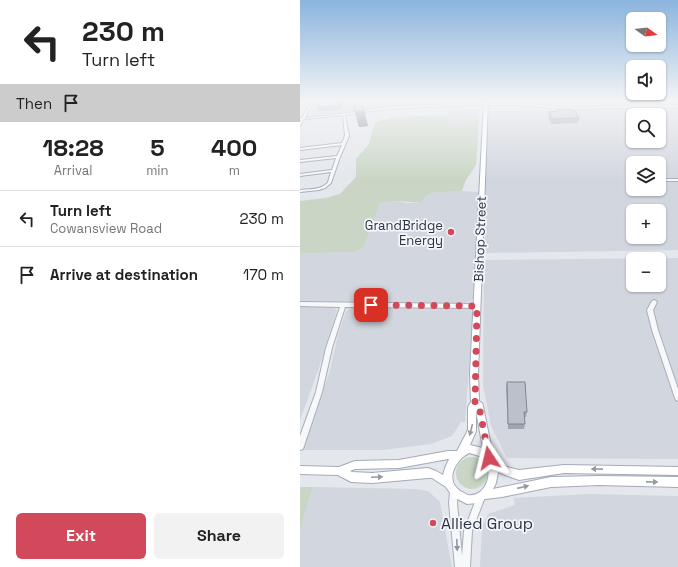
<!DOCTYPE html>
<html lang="en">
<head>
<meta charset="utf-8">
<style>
	body { margin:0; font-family:"Space Grotesk",sans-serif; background:#f2f2f2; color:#222; height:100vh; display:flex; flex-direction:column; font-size:15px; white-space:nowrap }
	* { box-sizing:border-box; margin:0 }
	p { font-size:13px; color:#767676 }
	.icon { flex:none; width:22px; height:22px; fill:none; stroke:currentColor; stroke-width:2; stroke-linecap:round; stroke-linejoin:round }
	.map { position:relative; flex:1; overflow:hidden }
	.sheet { display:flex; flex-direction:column; background:#fff; width:300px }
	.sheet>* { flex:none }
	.guide { background:#fff; color:#222; overflow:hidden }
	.needle { width:26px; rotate:104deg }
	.controls { position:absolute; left:326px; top:12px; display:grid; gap:8px }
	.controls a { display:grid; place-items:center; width:40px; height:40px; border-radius:6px; background:#fff; box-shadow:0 1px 3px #0004; font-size:20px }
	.pin { position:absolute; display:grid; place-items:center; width:34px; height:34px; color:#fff; margin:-17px; border-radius:8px; box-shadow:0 2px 6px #0006 }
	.me { position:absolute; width:44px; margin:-22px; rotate:350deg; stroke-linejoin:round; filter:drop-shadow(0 0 3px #0008) }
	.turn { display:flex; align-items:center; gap:14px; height:84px; padding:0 16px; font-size:18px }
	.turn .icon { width:52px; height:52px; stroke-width:2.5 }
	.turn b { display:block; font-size:28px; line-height:34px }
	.then { display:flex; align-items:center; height:38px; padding:0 16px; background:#0003; gap:8px; font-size:15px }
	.eta { display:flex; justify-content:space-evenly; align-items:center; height:68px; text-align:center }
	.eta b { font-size:24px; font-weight:700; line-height:28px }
	.cta { display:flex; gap:8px; margin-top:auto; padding:8px 16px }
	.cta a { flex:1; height:46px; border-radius:6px; background:#d1495b; color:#fff; font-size:16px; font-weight:700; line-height:46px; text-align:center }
	.cta a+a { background:#f2f2f2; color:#222 }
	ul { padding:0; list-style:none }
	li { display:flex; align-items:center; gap:12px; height:56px; padding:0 16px; border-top:1px solid #e0e0e0 }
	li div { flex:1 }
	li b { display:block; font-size:15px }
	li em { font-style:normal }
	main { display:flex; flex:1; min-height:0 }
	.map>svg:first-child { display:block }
	.built { fill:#d2d6de; fill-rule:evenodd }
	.green { fill:#c9d6c5 }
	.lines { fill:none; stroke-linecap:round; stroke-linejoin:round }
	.minor-casing { stroke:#a9aeb7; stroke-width:2 }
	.major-casing { stroke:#a3abb8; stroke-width:2 }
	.minor { fill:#f7f8fa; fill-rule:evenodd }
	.major { fill:#fff; fill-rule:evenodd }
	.wall { fill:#a1a5ae }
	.shaded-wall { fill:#83868d }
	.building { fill:#bbc0ca; stroke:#83868d }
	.oneway { fill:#959aa2 }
	.oneway2 { fill:#9196a0 }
	.route { stroke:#d1495b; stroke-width:7; stroke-dasharray:0 12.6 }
	.poi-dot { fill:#d1495b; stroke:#f4f6f9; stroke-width:1.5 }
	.labels { text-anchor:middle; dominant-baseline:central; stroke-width:3.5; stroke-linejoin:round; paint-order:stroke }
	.poi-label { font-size:13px; fill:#2b3445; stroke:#f4f6f9; text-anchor:end }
	.street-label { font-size:13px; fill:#2b3445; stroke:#f4f6f9 }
	.near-poi-label { font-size:16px; fill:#2b3445; stroke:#f4f6f9; text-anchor:start }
</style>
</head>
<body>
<main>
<section class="sheet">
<div class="guide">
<div class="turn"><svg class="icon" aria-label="left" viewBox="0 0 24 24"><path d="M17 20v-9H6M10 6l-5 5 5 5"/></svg><div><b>230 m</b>Turn left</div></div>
<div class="then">Then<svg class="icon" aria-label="arrive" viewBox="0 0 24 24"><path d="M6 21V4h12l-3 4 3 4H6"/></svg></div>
</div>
<div class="eta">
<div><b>18:28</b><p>Arrival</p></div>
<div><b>5</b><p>min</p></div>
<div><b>400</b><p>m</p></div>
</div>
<ul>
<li><svg class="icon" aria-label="left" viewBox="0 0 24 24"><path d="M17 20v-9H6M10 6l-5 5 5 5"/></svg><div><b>Turn left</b><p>Cowansview Road</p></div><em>230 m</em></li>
<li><svg class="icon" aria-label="arrive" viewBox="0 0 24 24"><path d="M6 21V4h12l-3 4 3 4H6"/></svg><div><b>Arrive at destination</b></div><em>170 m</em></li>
</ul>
<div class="cta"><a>Exit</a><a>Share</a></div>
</section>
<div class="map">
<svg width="378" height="567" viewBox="0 0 378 567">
	<rect width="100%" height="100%" fill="#e4e7ec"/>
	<!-- built -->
	<path class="built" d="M17 100H182L180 103 87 107 10 116H9Z
		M191 100H378V101L190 102Z
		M378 108V250L185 253 187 111ZM333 115H359V141H333ZM333 163H359V189H333ZM333 211H359V237H333Z
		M180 109 179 120 172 121 166 125 158 127 147 124 150 110Z
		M162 191 179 192 173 299 171 301 165 303 0 301V253L64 247 80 203 98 201 106 203H123L124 198 131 193Z
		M378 258V459L207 458 191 426 183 385 184 260ZM333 259H359V285H333Z
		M0 307H33L37 310 19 368 0 420Z
		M52 308 170 309 173 314 165 422H161L152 436 131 444 83 450H3L30 370 38 335 46 311Z
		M13 487 116 489 128 491 140 502 152 567H0V530Z
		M289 494 378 496V567H180L182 527 188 514 215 505 214 498Z"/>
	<!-- green -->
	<path class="green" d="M149 115 147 124C166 130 163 122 179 120L176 165 166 180 162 191 131 193 124 198 123 203 98 201 80 203 64 247 54 252 0 253V201L26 198 40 194 56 177V159L69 144 75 122 94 117Z
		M156 473a16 16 0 1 1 32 0a16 16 0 1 1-32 0Z
		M0 487H13L0 530Z"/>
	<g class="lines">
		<!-- minor casing -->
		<g class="minor-casing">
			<path id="minor" d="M12 100H14L5 118 57 112 86 107 169 103H219L262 107 378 105V107L262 109 219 105H169L86 109 45 115 49 136 40 157 31 183 25 188 19 190 0 192V190C8 189 23 190 28 182 29 179 30 175 31 172L0 176V174L32 170 36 158 0 162V160L37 156 42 145 0 150V148L42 143 45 136 43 115 4 119 1 125 0 126V122L1 120H0V118H2Z
				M359 179H378V181H359Z
				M354 300 356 301 357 302 353 310 358 330 378 389V401L376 400 375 398 352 330 347 310 352 301Z
				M0 302 177 304 179 305 180 306 179 307 177 308 45 307 32 348 22 392 3 449 0 450V436L16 392 26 348 40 307 0 306Z
				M154 488 157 489 158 492 157 503 162 556 164 531 178 494 181 493 184 494 185 497 172 531 170 567H155L149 503 150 492 151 489Z"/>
		</g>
		<!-- major casing -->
		<g class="major-casing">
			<path id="major" d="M184 100H188L178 374 179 401 182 403 183 406 193 456 195 459 207 467 219 470 264 465 378 467V475L264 473 219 480 205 475 198 472 196 483 193 489 251 477 299 476 378 477V487L299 485 251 487 202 497 185 499 177 503 167 504 152 496 146 487 132 478H128L72 483 51 482 38 475 0 474V466L39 467 55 461 99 460 148 451H157L168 430V407L171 402 170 374ZM176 411 183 448 170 445 176 431ZM169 453C173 454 178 455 181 457 196 467 187 498 168 495 167 495 163 492 162 492 144 482 154 461 169 453ZM148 459H149L145 468 143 475 136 471 128 468 72 473 52 472 50 471 55 469 99 468Z"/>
		</g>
		<!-- minor -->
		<use href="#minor" class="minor"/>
		<!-- major -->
		<use href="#major" class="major"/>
	</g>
	<!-- wall -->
	<path class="wall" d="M20 100H44L40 110 18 111 17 107Z
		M53 106H63L68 126 59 127Z
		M258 109 271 111 279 118 278 123 251 124 248 117 249 112 258 111Z
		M207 382 227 412 226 417H225V424L224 429H208L206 387Z"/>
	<!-- shaded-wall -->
	<path class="shaded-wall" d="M41 100H44L40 110 39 106Z
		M63 106 68 126 59 127 55 112Z"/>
	<!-- building -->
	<path class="building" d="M20 100H41L39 106 17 107Z
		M53 106H63L64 111 55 112Z
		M258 109H270L271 111H275L279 118 252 119 249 112 259 111Z
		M207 382H225L227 412H224L225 424H208Z"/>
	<!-- one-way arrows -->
	<defs><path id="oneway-solid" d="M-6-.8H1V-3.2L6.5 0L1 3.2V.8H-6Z"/></defs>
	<g class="oneway">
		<use href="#oneway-solid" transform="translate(171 430) rotate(104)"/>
		<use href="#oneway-solid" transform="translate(297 469) rotate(-179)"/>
		<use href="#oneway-solid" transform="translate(77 477) rotate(-3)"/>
		<use href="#oneway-solid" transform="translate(352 482) rotate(1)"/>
		<use href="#oneway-solid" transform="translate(223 487) rotate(-13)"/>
	</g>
	<use class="oneway2" href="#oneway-solid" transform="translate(157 545) rotate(88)"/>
	<!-- sky -->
	<linearGradient id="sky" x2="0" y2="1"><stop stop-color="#8bb4dd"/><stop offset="0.56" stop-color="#f3f4f6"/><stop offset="1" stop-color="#f3f4f6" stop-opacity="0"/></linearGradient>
	<rect width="378" height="180" fill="url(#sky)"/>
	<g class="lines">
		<!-- route -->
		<path class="route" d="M71 305 177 306 175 403 179 406 189 458"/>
	</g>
	<!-- markers -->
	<g class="poi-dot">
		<circle cx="151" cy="232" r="4"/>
		<circle cx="133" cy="523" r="4"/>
	</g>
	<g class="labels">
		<!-- poi labels -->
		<g class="poi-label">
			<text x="143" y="225">GrandBridge<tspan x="143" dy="15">Energy</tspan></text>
		</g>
		<!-- street labels -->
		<g class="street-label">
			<text transform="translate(180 239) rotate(-88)">Bishop Street</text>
		</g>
		<!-- near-poi labels -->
		<g class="near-poi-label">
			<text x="141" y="523">Allied Group</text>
		</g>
	</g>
</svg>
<div class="controls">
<a><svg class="needle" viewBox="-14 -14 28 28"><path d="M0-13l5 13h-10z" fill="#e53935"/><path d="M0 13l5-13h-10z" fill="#767676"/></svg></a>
<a><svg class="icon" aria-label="sound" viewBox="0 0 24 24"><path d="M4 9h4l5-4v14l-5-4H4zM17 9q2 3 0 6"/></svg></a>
<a><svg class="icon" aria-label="search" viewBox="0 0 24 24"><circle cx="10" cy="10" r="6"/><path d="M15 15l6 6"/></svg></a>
<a><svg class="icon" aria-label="layers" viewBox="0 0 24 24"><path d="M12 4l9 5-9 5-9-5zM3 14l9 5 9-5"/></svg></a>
<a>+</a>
<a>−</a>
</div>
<div class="pin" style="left:71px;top:305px;background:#d93025"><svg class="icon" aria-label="arrive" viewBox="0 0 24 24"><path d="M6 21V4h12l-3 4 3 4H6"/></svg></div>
<svg class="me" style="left:189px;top:458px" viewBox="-20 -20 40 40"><path d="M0-17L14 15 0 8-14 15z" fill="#d1495b" stroke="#fff" stroke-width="4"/></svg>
</div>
</main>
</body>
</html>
